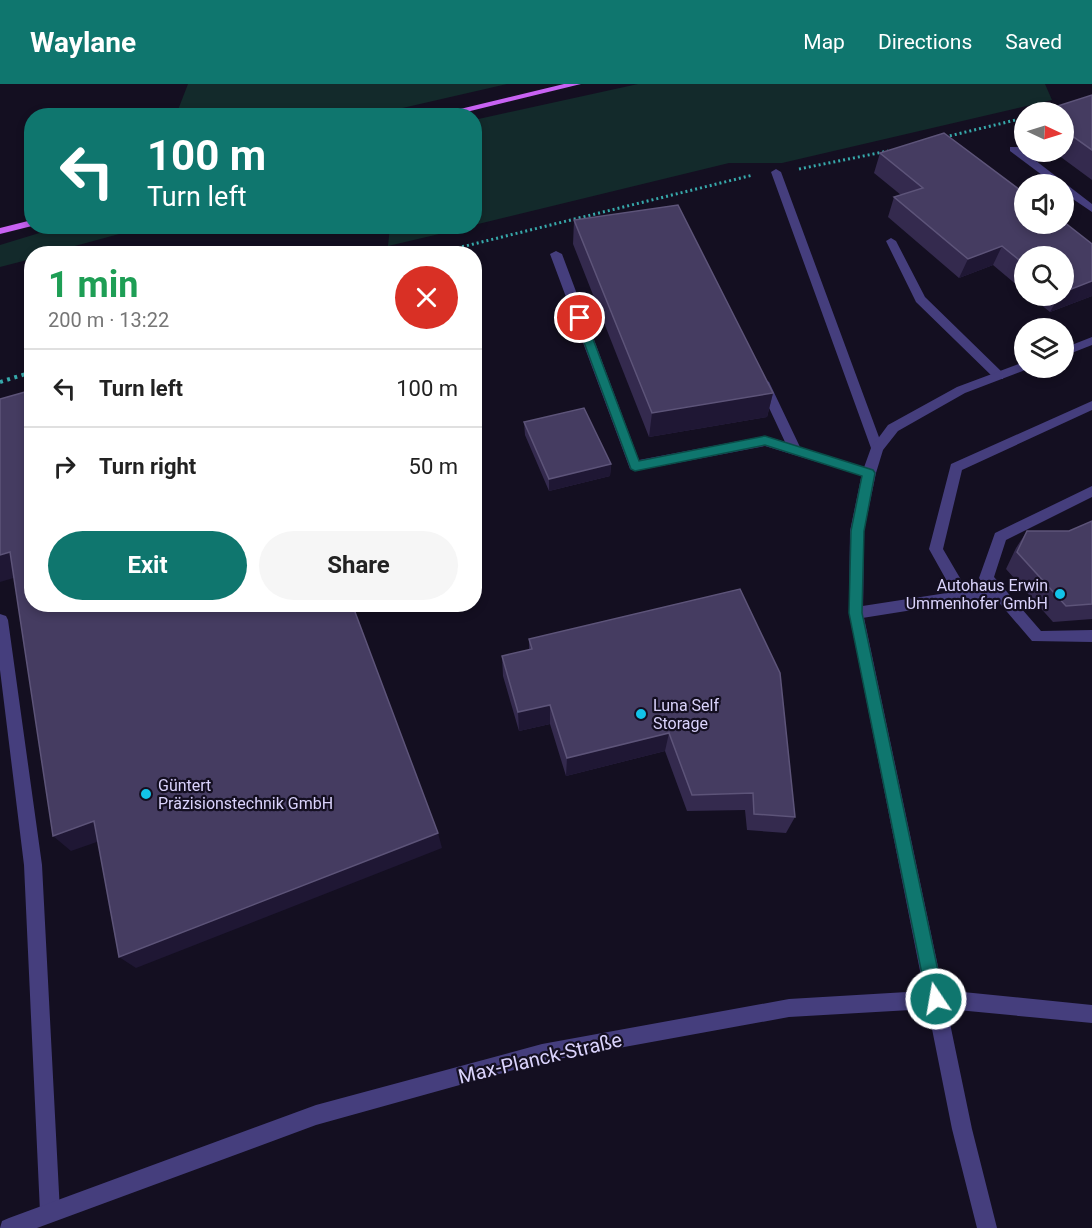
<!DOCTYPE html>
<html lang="en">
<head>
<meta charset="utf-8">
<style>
	body { margin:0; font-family:Roboto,sans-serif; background:#f6f6f6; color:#222; height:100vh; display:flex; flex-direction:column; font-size:22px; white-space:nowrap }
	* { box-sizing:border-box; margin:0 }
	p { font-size:20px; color:#767676 }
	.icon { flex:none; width:33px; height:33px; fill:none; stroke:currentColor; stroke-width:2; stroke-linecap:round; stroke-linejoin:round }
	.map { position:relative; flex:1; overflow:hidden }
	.drawer { position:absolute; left:24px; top:162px; width:458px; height:366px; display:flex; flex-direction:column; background:#fff; border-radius:24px; box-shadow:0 3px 9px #0003 }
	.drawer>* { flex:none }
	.top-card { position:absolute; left:24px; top:24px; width:458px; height:126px; border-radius:24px; box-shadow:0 3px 9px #0003; background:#0f766e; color:#fff; overflow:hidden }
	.needle { width:39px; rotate:94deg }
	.controls { position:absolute; left:1014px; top:18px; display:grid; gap:12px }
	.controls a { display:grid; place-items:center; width:60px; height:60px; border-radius:50%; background:#fff; box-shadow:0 3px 9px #0003; font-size:30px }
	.pin { position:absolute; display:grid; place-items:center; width:51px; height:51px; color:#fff; margin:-26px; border:3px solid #fff; border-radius:50%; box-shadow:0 2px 6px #0007 }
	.me { position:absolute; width:66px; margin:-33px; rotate:348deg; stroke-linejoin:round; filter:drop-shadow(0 0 4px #0008) }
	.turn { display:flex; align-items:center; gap:21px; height:126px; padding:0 24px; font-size:27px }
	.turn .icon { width:78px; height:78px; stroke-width:2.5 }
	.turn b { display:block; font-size:42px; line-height:51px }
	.round { display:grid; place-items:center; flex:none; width:63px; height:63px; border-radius:32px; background:#f6f6f6 }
	.headline { display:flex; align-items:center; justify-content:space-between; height:102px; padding:0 24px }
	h1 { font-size:36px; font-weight:700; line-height:45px; color:#1e9e55 }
	.button { display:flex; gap:12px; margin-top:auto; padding:12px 24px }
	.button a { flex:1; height:69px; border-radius:36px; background:#0f766e; color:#fff; font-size:24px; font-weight:700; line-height:69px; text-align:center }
	.button a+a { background:#f6f6f6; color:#222 }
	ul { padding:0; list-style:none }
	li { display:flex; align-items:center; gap:18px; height:78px; padding:0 24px; border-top:2px solid #e0e0e0 }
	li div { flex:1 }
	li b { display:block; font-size:22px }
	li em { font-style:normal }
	header { display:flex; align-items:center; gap:36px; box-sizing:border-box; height:84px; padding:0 30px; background:#0f766e; color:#fff }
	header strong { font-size:28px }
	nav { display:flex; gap:33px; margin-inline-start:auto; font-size:21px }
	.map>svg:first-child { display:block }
	.green { fill:#132a2b }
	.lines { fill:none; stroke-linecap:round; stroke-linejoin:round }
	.path-far1 { stroke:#37a9ab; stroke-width:3; stroke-dasharray:2 3; stroke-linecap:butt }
	.path { stroke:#37a9ab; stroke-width:4; stroke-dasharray:3 4.5; stroke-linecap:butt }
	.service { fill:#453e7d; fill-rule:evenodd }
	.minor { fill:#453e7d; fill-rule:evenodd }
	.primary { fill:#c862f3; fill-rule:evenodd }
	.wall { fill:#342a4e }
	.shaded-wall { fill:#1f1734 }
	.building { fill:#453c61; stroke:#5d5479; stroke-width:1.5 }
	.route { fill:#0f766e; stroke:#0a4d48; stroke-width:1.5 }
	.poi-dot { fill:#12c3e9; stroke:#140f21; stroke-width:2 }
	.labels { text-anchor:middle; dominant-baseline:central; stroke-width:4.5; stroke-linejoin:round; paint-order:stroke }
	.poi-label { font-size:16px; fill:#dad3fc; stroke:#140f21; text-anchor:start }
	.near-street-label { font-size:20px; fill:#dad3fc; stroke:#140f21 }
</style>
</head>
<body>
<header>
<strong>Waylane</strong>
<nav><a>Map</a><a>Directions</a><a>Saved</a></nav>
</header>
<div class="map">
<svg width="1092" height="1144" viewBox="0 0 1092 1144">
	<rect width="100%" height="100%" fill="#140f21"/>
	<!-- green -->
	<path class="green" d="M188 0H507L372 31H176Z
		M638 0H1045L1052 16 782 79H729L474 141V36Z
		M59 143V142L145 143 49 169 32 170 31 175 0 183V161Z
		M390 143V142L469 143 388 162Z"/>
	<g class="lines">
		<!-- path-far1 -->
		<path class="path-far1" d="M945 53 1024 34
			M799 85 888 67
			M433 170 753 91"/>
		<!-- path -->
		<path class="path" d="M0 298 32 288"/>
		<!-- service -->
		<path class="service" d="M1010 63H1018L1092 120V128L1064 109V100H1054L1010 67Z
			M776 85 781 88 883 364 882 367 877 369 871 364 771 88Z
			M891 154 896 157 925 213 1003 289V295H995L916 218 886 157Z
			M556 167 562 170 639 376 765 352 785 358 757 298 763 294 769 298 800 363 874 386 876 389 874 392 869 394 765 362 635 387 630 385 550 170Z
			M1092 317V326L962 386 943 465 967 506 986 504 979 494 995 449 1092 402V413L1006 456 994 493 1041 547 1092 546V558L1032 557 996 515 963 518 856 535 851 533 849 529 851 525 856 523 953 508 929 465 951 380Z
			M0 530 6 532 8 536 42 781 60 1128 57 1135 50 1138 43 1135 40 1128 24 781 0 586Z"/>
		<!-- minor -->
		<path class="minor" d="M1092 253V261L1064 272V264Z
			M1024 278V284L1028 285 965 309 898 347 883 366 876 389 864 447 863 529 943 906 1092 921V939L947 925 972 1045 997 1144H977L952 1045 928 925 789 933 542 978 316 1041 37 1144H0L2 1137 9 1134 316 1021 542 960 789 915 924 907 849 529 850 447 862 389 871 364 888 341 957 303Z"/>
		<!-- primary -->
		<path class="primary" d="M564 0H581L450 32H431Z
			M32 136V142L0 150V144Z"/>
	</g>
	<!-- wall -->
	<path class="wall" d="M1092 11V96L1054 68H1064V28H1039Z
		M944 49 1024 109V140H1064V138L1092 160V212L1050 228 1030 212H1064V172H1024V207L993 181 959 194 888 133 894 113 901 111 874 89 880 69Z
		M574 136 773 309 767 333 649 353 573 160Z
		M524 338 611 380 610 392 549 407 525 351Z
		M1092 437V535L1053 538 1006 485 1016 464 1027 447H1069Z
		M529 555 795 733 786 749 747 746 745 726 687 727 665 667 566 692 550 640 519 647 503 592 502 572 529 566Z"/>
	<!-- shaded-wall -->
	<path class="shaded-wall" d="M1002 162 993 181 959 194 968 175Z
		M1092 197V212L1050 228 1059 212H1064V208Z
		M773 309 767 333 649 353 652 329Z
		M611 380 610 392 549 407V395Z
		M10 468 27 490 0 498V471Z
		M550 621V640L519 647 518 628Z
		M669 649 665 667 566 692 567 674Z
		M94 737 111 753 71 767 53 752Z
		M438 749 442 764 136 884 119 873Z"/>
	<!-- building -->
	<path class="building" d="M1092 11V66L1064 46V28H1039Z
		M944 49 1024 109V140H1064V138L1092 160V197L1064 208V172H1024V180L1002 162 968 175 894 113 923 104 880 69Z
		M678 121 773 309 652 329 574 136Z
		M32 306V520H352L438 749 119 873 94 737 53 752 10 468 0 471V315Z
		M584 324 611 380 549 395 524 338Z
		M1092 437V520L1066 522 1017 468 1027 447H1069Z
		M740 505 780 589 795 733 754 730 753 709 692 711 669 649 567 674 550 621 518 628 502 572 532 565 529 555Z"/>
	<!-- route -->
	<path class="route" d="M580 230 585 234 639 377 765 352 873 386 875 389 864 447 862 529 944 915 942 921 936 924 930 921 927 915 849 529 851 447 862 392 765 361 635 387 631 385 575 234Z"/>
	<!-- markers -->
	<g class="poi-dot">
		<circle cx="1060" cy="510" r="6"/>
		<circle cx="641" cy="630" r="6"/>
		<circle cx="146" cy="710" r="6"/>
	</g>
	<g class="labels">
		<!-- poi labels -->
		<g class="poi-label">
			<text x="1048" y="501" text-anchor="end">Autohaus Erwin<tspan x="1048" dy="18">Ummenhofer GmbH</tspan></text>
			<text x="653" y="621">Luna Self<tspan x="653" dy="18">Storage</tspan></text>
			<text x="158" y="701">Güntert<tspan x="158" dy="18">Präzisionstechnik GmbH</tspan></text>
		</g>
		<!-- near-street labels -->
		<g class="near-street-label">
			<text transform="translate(540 974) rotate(-13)">Max-Planck-Straße</text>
		</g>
	</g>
</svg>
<div class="controls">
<a><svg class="needle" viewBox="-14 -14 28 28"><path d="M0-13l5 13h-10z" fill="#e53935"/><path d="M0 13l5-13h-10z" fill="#767676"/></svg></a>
<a><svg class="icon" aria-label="sound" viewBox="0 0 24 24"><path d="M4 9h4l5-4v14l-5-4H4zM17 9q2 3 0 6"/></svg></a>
<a><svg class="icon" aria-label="search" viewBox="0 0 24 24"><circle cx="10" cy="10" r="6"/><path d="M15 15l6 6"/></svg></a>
<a><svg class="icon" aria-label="layers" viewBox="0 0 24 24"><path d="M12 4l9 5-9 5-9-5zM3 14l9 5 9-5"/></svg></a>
</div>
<div class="pin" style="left:580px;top:234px;background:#d93025"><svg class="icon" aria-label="arrive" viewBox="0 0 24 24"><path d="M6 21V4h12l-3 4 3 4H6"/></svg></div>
<svg class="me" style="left:936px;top:915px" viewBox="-20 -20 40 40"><circle r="17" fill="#0f766e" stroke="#fff" stroke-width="3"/><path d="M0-11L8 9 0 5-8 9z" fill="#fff"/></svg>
<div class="top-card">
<div class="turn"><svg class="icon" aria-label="left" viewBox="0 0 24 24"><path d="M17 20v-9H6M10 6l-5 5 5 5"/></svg><div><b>100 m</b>Turn left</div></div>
</div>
<section class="drawer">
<div class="headline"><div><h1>1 min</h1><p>200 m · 13:22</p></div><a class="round" style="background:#d93025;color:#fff"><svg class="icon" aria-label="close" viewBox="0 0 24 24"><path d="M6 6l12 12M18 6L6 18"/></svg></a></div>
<ul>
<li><svg class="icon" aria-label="left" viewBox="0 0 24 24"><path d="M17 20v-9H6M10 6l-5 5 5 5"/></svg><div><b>Turn left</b></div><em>100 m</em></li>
<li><svg class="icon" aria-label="right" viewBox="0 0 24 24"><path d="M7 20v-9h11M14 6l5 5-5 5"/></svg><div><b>Turn right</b></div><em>50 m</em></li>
</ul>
<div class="button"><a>Exit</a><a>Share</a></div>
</section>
</div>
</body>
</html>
